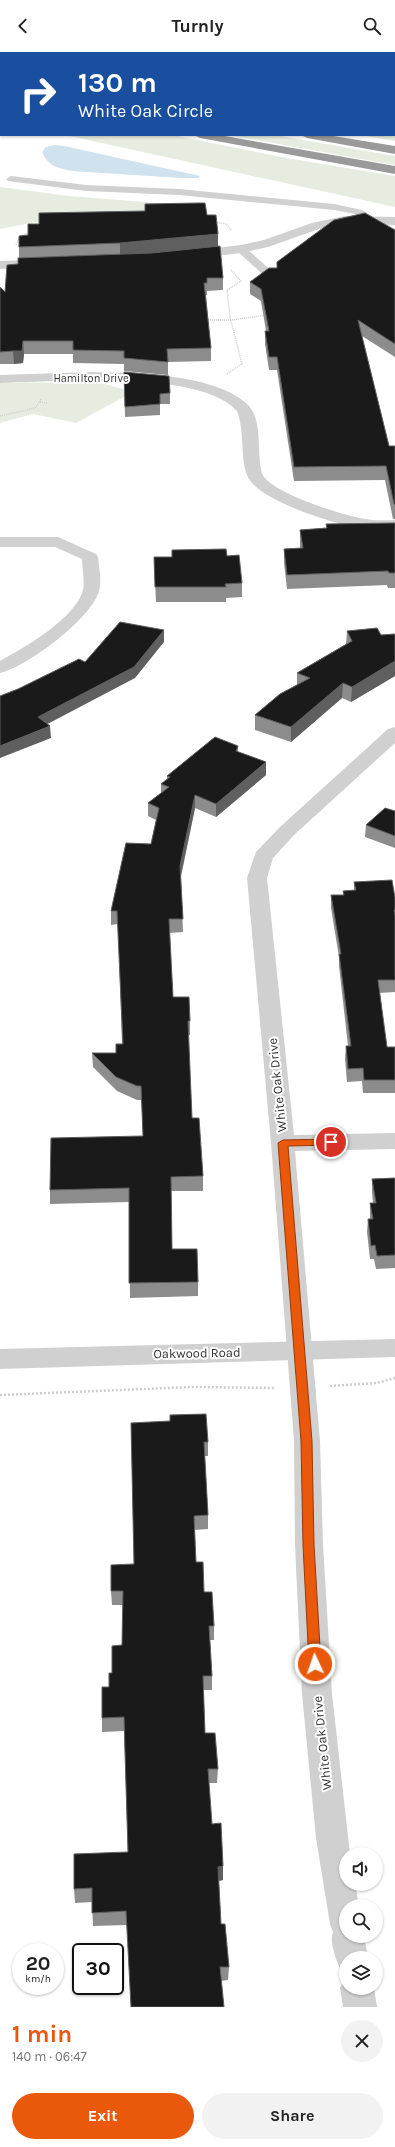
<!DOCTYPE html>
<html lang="en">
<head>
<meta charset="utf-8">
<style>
	body { margin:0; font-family:Karla,sans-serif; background:#f2f2f2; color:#222; height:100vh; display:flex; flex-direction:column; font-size:15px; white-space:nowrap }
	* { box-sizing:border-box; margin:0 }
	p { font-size:13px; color:#767676 }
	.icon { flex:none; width:22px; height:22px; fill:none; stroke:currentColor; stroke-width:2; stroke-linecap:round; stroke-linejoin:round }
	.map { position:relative; height:1955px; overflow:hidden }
	.drawer { display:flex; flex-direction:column; background:#fff; flex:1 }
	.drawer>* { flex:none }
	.banner { position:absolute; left:0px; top:0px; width:395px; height:84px; box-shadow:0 1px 3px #0004; background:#1a4fa0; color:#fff; overflow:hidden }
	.controls { position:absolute; left:339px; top:1795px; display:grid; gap:8px }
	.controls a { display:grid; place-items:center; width:44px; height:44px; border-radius:50%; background:#fff; box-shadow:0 1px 3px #0004; font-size:20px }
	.speed { position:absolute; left:12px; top:1891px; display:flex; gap:8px; font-size:20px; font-weight:700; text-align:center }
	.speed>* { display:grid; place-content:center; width:52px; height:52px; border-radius:50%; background:#fff; box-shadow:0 1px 3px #0004; line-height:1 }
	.speed small { font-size:10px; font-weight:400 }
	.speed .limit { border:2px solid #111; border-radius:6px; background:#fff; color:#111 }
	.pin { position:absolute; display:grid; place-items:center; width:34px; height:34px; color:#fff; margin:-17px; border:2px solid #fff; border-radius:50%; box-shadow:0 1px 4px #0007 }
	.me { position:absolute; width:44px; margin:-22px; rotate:357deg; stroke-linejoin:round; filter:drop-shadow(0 0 3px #0008) }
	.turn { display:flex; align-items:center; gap:14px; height:84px; padding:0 12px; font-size:18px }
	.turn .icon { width:52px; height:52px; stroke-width:2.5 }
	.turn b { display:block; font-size:28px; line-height:34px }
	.round { display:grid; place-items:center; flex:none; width:42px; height:42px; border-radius:21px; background:#f2f2f2 }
	.head { display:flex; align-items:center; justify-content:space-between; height:68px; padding:0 12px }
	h1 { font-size:24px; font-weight:700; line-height:30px; color:#ea580c }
	.button { display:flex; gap:8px; margin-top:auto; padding:8px 12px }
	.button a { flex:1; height:46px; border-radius:24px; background:#ea580c; color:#fff; font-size:16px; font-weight:700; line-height:46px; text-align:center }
	.button a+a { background:#f2f2f2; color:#222 }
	header { display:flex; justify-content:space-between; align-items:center; height:52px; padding:0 12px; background:#fff; font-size:18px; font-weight:700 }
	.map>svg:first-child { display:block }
	.green { fill:#e6ecdf }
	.water { fill:#cfe2ee }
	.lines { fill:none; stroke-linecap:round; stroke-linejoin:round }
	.path-far1 { stroke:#cdcdcd; stroke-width:1.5; stroke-dasharray:1 1; stroke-linecap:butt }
	.path { stroke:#cdcdcd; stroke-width:2.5; stroke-dasharray:2 2; stroke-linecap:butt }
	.service { fill:#d0d0d0; fill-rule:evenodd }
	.minor { fill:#d0d0d0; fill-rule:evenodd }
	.tertiary { fill:#d0d0d0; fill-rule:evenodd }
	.motorway { fill:#9a9a9a; fill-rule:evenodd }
	.wall { fill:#8c8c8c; fill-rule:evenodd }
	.shaded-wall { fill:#5f5f5f }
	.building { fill:#1a1a1a; stroke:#5f5f5f }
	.route { fill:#ea580c; stroke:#983908 }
	.labels { text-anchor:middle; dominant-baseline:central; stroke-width:4; stroke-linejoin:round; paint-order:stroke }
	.far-street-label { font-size:11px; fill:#333; stroke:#fff }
	.street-label { font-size:13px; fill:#333; stroke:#fff }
</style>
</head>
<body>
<header><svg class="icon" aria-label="back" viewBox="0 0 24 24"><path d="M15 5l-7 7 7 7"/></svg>Turnly<svg class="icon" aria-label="search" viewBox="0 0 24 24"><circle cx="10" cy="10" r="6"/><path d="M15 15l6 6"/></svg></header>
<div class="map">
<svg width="395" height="1955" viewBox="0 0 395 1955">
	<rect width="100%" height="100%" fill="#fff"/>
	<!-- green -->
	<path class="green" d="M0 0H367V1H1V7Z
		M394 19 395 89 360 83H394Z
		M65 83H172L287 106 395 124V155Z
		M229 83H275L395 104V113Z
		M0 135 69 144 183 153 106 166 36 170 0 177Z
		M97 330 133 340 76 371 33 362 0 371V331Z"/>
	<!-- water -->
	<path class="water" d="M54 93 64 94 200 124 198 126H180L72 119C57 116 48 114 42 100L46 95Z"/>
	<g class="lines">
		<!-- path-far1 -->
		<path class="path-far1" d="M215 170 226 172 232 179
			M16 193 20 184 31 180
			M206 268H232L266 263
			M227 322 242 312 230 265 227 238 241 229 231 218
			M40 350 47 351
			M0 364 35 356 41 348 40 346"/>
		<!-- path -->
		<path class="path" d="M330 1334 377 1331 395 1326
			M0 1343 192 1335 275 1336"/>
		<!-- service -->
		<path class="service" d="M11 124 86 133 179 137 334 152 362 158 376 167 371 170 355 162 334 158 179 143 86 139 8 129 6 127Z
			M241 194 245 195 276 223V227H268L237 199 236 197Z"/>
		<!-- minor -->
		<path class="minor" d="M345 164 395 165V173L345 172 319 177 268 195 241 201 191 207 185 203 191 199 241 193 264 188 312 171Z
			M49 207 56 211 54 214 0 217V209Z
			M90 320C134 321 211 321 246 351 264 366 256 400 262 421 267 440 345 464 365 467 375 469 385 468 395 468V478C385 478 374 478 364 477 338 473 256 449 247 423 240 405 245 380 237 359 199 317 54 330 0 331V323Z
			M0 485H58L96 502 98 505C99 516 102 528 99 539 92 566 27 615 0 621V609C24 596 76 566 83 538 85 528 82 517 82 507L55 495H0Z
			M395 675V691L294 783 273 806 267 826 294 1083 395 1081V1097L295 1099 320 1389 323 1493 332 1642 350 1802H346V1832H355L359 1854H346V1884H364L368 1906H346V1919L340 1917C336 1907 329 1890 333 1880L330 1872 316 1786 302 1642 295 1493 294 1389 271 1091 247 826 256 800 280 775 388 677Z
			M345 1925 346 1936H374L377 1955H343L340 1936Z"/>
		<!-- tertiary -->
		<path class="tertiary" d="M395 1287V1305L0 1317V1297Z"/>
		<!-- motorway -->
		<path class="motorway" d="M0 10H1V17H0Z
			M0 31H1V37H0Z
			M194 83H219L395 114V122L200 86Z
			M301 83H327L395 94V102L307 86Z"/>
	</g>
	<!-- wall -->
	<path class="wall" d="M207 163 218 194 223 226V238L207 239V243H206L211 296V309L168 310V323L124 319V312L73 311V302H24L23 311 14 312H0V235L5 240 18 212 19 206V195L28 183 39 172ZM196 197 152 201 139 202 145 201Z
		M395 178V305L362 284 389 394H395V467H393L385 428 294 429 277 318H269L265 292V279H266L261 249 250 242V230L277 216Z
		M124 320 170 341V352H160V363L125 365Z
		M395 471V536H388L387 533 287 537 284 511V497L300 496V478L326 476V472Z
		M172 498 227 504 242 531V545L226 546V550H156L154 505H172Z
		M347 579 381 583 395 582V624L351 650 342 646 291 690 255 678V663L297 633V621L346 592Z
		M238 694V700L266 710V723L216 765 195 756 181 825 183 880 169 881 173 945 190 969V983H188L192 1066 203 1124V1139H171L172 1197 198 1230V1244L130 1246 129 1150 50 1152V1138L143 1084 142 1048H137L117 1039 93 1015 92 1001H116L122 992 118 872 111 873V859L151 792 156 768 148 764V751L161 741V732L167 727V724Z
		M395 759V796L365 785 366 773Z
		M354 830 395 846V940L379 941 387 995H395V1041H363L362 1029 347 1030 345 1007 346 994H348L339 914V905L331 856V843H343V839L354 838Z
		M395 1126V1216L376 1217 374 1207H370L367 1180 368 1167H370V1151H373L372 1140V1127Z
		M131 1371 208 1390V1404H204L208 1463V1477L194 1478 196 1510 214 1574V1588H210L212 1624V1638H203L205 1681 218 1717 217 1731H209L212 1772 223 1814V1828L219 1829 221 1872 229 1915 228 1928 221 1929 127 1873 93 1874 92 1850 75 1851 74 1837 128 1800 124 1679 102 1680V1666L112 1621 122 1593 123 1553H112L111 1539 134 1512Z"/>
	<!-- shaded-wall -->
	<path class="shaded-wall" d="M218 182V195L120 204V191Z
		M23 289 24 302 23 311 14 312 13 299Z
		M164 578V590L135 626 38 677V665Z
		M395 609V624L351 650 352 635Z
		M343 631 342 646 291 690V675Z
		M50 674 51 686 0 706V694Z
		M266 710V723L216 765V752Z
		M195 743V756L180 827V814Z
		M223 1814V1828L218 1829V1815Z"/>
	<!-- building -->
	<path class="building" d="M198 151H205L207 163H216L218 182 120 191 19 195V184L28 183V172H39V161L145 159V152Z
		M365 161 395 178V292L358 268 389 394H395V453L394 452 386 414 294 415 277 305H269L265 279H269L261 237 250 230 269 216H277V210L334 168Z
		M220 194 223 226H207V231H204L211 296 167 297 168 310 124 306V299L73 298V289H23L22 299H13L0 300V235L5 240 7 213 18 212V206L152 201Z
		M124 320 169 324 170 341 160 342V352L125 355Z
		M395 471V521H389L388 519 287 523 284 497 303 496 300 478 327 476 326 472Z
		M226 497 227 504 239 503 242 531 225 532 226 535H155L154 505H172V498Z
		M120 570 164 578 134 615 38 665 50 674 0 694V644L18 637 79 607 85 610Z
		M377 576 381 583 395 582V609L352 635 343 631 291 675 255 663 280 642 310 626 297 621 352 589 347 579Z
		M215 685 238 694 236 699 266 710 216 752 195 743 180 814 183 867H169L173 945H189L190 969H188L192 1066H199L203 1124 171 1125 172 1197H197L198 1230 129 1231V1136L50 1138 51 1086 143 1084 141 1034H137L116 1025 92 1001H116V992H123L117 859H111L126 791 151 792 159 756 148 751 169 735 161 732 170 725 167 724Z
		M385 756 395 759V784L366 773Z
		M392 828 395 846V858H394L395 864V928H378L387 995H395V1028H364L363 1016 348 1017 346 994H351L339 902H341L331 843H344L343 839 356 838 354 830Z
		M395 1126V1203L377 1204 375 1193 371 1194 368 1167H373L370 1151H376L372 1127Z
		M206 1362 208 1390H204L208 1463 194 1464 196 1510H203L204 1540H212L214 1574H209L212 1624H203L205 1681H215L218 1717H208L212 1772 221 1771 223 1814 218 1815 221 1872H225L229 1915H220L224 1955H131L126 1859 92 1861V1836L74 1837V1802L128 1800 124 1665 102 1666V1635H109V1621H112V1594L122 1593 123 1539H111V1513L134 1512 131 1371 170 1369V1363Z"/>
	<!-- route -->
	<path class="route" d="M331 1087 336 1090 334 1093 288 1094 312 1389 314 1493 321 1612 319 1615H311L309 1612 303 1493 301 1389 278 1091 283 1088Z"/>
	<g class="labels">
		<!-- far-street labels -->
		<g class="far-street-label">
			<text x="91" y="326">Hamilton Drive</text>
		</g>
		<!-- street labels -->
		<g class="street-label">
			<text transform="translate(277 1033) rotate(-96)">White Oak Drive</text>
			<text transform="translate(197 1301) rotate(-1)">Oakwood Road</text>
			<text transform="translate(322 1691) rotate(-96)">White Oak Drive</text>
		</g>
	</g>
</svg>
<div class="controls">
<a><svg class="icon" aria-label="sound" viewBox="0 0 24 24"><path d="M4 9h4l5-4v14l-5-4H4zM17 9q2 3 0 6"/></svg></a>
<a><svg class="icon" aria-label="search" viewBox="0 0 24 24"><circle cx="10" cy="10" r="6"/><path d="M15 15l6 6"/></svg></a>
<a><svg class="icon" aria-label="layers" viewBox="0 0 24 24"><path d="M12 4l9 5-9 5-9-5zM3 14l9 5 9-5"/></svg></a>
</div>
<div class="speed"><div>20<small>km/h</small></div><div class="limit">30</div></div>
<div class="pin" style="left:331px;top:1090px;background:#d93025"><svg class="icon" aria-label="arrive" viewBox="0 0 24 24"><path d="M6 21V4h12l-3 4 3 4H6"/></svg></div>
<svg class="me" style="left:315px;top:1612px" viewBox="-20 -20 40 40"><circle r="17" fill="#ea580c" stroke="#fff" stroke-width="3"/><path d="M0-11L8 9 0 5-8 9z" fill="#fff"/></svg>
<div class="banner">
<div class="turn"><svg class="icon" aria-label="right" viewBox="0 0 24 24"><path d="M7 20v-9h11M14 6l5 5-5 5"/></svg><div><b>130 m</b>White Oak Circle</div></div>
</div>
</div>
<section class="drawer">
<div class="head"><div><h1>1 min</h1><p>140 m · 06:47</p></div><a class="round"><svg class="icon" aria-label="close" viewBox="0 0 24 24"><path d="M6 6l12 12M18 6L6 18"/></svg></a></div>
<div class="button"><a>Exit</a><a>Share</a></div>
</section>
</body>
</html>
